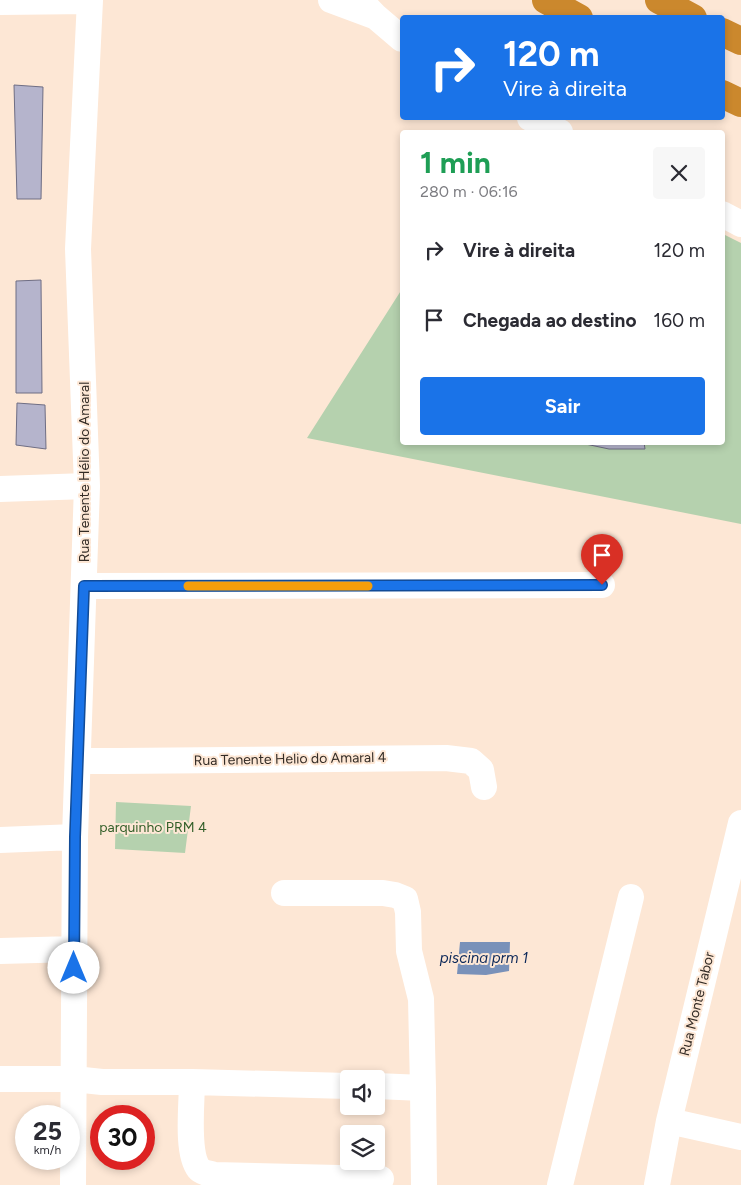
<!DOCTYPE html>
<html lang="pt">
<head>
<meta charset="utf-8">
<style>
	body { margin:0; font-family:Figtree,sans-serif; background:#f7f7f7; color:#2b2b33; height:100vh; display:flex; flex-direction:column; font-size:19px; white-space:nowrap }
	* { box-sizing:border-box; margin:0 }
	p { font-size:16px; color:#7c7c81 }
	.icon { flex:none; width:28px; height:28px; fill:none; stroke:currentColor; stroke-width:2; stroke-linecap:round; stroke-linejoin:round }
	.map { position:relative; flex:1; overflow:hidden }
	.panel { position:absolute; left:400px; top:130px; width:325px; height:315px; display:flex; flex-direction:column; background:#fff; border-radius:5px; box-shadow:0 2px 8px #0003 }
	.panel>* { flex:none }
	.hud { position:absolute; left:400px; top:15px; width:325px; height:105px; border-radius:5px; box-shadow:0 2px 8px #0003; background:#1a73e8; color:#fff; overflow:hidden }
	.tools { position:absolute; left:340px; top:1070px; display:grid; gap:10px }
	.tools a { display:grid; place-items:center; width:45px; height:45px; border-radius:5px; background:#fff; box-shadow:0 2px 8px #0003; font-size:25px }
	.speed { position:absolute; left:15px; top:1105px; display:flex; gap:10px; font-size:25px; font-weight:700; text-align:center }
	.speed>* { display:grid; place-content:center; width:65px; height:65px; border-radius:50%; background:#fff; box-shadow:0 2px 8px #0003; line-height:1 }
	.speed small { font-size:12px; font-weight:400 }
	.speed .limit { border:8px solid #d22; background:#fff; color:#111 }
	.pin { position:absolute; display:grid; place-items:center; width:42px; height:42px; color:#fff; margin:-51px -21px; border-radius:50% 50% 50% 0; rotate:-45deg; box-shadow:0 0 5px #0007 }
	.pin .icon { rotate:45deg }
	.me { position:absolute; width:55px; margin:-28px; rotate:0deg; stroke-linejoin:round; filter:drop-shadow(0 0 4px #0008) }
	.turn { display:flex; align-items:center; gap:18px; height:105px; padding:0 20px; font-size:22px }
	.turn .icon { width:65px; height:65px; stroke-width:2.5 }
	.turn b { display:block; font-size:35px; line-height:42px }
	.round { display:grid; place-items:center; flex:none; width:52px; height:52px; border-radius:5px; background:#f7f7f7 }
	.summary { display:flex; align-items:center; justify-content:space-between; height:85px; padding:0 20px }
	h1 { font-size:30px; font-weight:700; line-height:38px; color:#1e9e55 }
	.button { display:flex; gap:10px; margin-top:auto; padding:10px 20px }
	.button a { flex:1; height:58px; border-radius:5px; background:#1a73e8; color:#fff; font-size:20px; font-weight:700; line-height:58px; text-align:center }
	ul { padding:0; list-style:none }
	li { display:flex; align-items:center; gap:15px; height:70px; padding:0 20px }
	li div { flex:1 }
	li b { display:block; font-size:19px }
	li em { font-style:normal }
	.map>svg:first-child { display:block }
	.green { fill:#b5d1ae }
	.water { fill:#7991b9 }
	.building { fill:#b5b4cc; stroke:#6f6e84 }
	.lines { fill:none; stroke-linecap:round; stroke-linejoin:round }
	.minor { stroke:#fff; stroke-width:26 }
	.highway { stroke:#cb882d; stroke-width:28 }
	.route-casing { stroke:#114b97; stroke-width:12 }
	.route { stroke:#1a73e8; stroke-width:9 }
	.slow { stroke:#f59e0b; stroke-width:9 }
	.labels { text-anchor:middle; dominant-baseline:central; stroke-width:4; stroke-linejoin:round; paint-order:stroke }
	.street-label { font-size:14px; fill:#342c26; stroke:#fde7d5 }
	.park-label { font-size:14px; fill:#335f29; stroke:#fde7d5 }
	.water-label { font-size:15px; font-style:italic; fill:#0c2859; stroke:#fde7d5 }
</style>
</head>
<body>
<div class="map">
<svg width="741" height="1185" viewBox="0 0 741 1185">
	<rect width="100%" height="100%" fill="#fde7d5"/>
	<!-- green -->
	<path class="green" d="M723 234 741 243V524L307 438 402 289V442H722Z
		M116 802 191 806 185 853 115 849Z"/>
	<!-- water -->
	<path class="water" d="M460 942H510L509 971 486 975 457 974Z"/>
	<!-- building -->
	<path class="building" d="M14 85 43 87 41 199H17Z
		M41 280 42 393H16V281Z
		M17 403 45 405 46 449 16 445Z
		M576 442H644L645 449H609Z"/>
	<g class="lines">
		<!-- minor -->
		<path class="minor" d="M331 0 374 16
			M360 0 375 16 402 39
			M0 2 90 1
			M530 118 560 132
			M722 214 741 224
			M0 489 87 486
			M84 586 602 585
			M78 761H118L446 758 471 761 481 770 484 787
			M0 840 75 837
			M284 893H383L395 895 405 899 408 912 409 951 421 999 423 1088 424 1185
			M0 951 75 949
			M0 1079H74L102 1082H192L349 1086
			M192 1082C192 1103 186 1153 199 1169 202 1173 209 1173 214 1175L381 1179
			M376 1086 423 1088
			M669 1121 741 1137
			M73 1185 75 837 87 486 78 249 90 0
			M560 1185 631 897
			M657 1185 669 1121 741 823"/>
		<!-- highway -->
		<path class="highway" d="M546 0 579 18
			M659 0 693 18
			M722 32 741 41
			M722 94 741 103"/>
	</g>
	<g class="lines">
		<!-- route casing -->
		<g class="route-casing">
			<path id="route" d="M74 968 75 837 84 586 602 585"/>
		</g>
		<!-- route -->
		<use href="#route" class="route"/>
		<!-- slow -->
		<path class="slow" d="M188 586H368"/>
	</g>
	<g class="labels">
		<!-- street labels -->
		<g class="street-label">
			<text transform="translate(84 472) rotate(-90)">Rua Tenente Hélio do Amaral</text>
			<text transform="translate(290 759) rotate(-1)">Rua Tenente Helio do Amaral 4</text>
			<text transform="translate(697 1004) rotate(-76)">Rua Monte Tabor</text>
		</g>
		<!-- park labels -->
		<g class="park-label">
			<text x="153" y="827">parquinho PRM 4</text>
		</g>
		<!-- water labels -->
		<g class="water-label">
			<text x="484" y="958">piscina prm 1</text>
		</g>
	</g>
</svg>
<div class="tools">
<a><svg class="icon" aria-label="sound" viewBox="0 0 24 24"><path d="M4 9h4l5-4v14l-5-4H4zM17 9q2 3 0 6"/></svg></a>
<a><svg class="icon" aria-label="layers" viewBox="0 0 24 24"><path d="M12 4l9 5-9 5-9-5zM3 14l9 5 9-5"/></svg></a>
</div>
<div class="speed"><div>25<small>km/h</small></div><div class="limit">30</div></div>
<div class="pin" style="left:602px;top:585px;background:#d93025"><svg class="icon" aria-label="arrive" viewBox="0 0 24 24"><path d="M6 21V4h12l-3 4 3 4H6"/></svg></div>
<svg class="me" style="left:74px;top:968px" viewBox="-20 -20 40 40"><circle r="19" fill="#fff"/><path d="M0-13L10 11 0 6-10 11z" fill="#1a73e8"/></svg>
<div class="hud">
<div class="turn"><svg class="icon" aria-label="right" viewBox="0 0 24 24"><path d="M7 20v-9h11M14 6l5 5-5 5"/></svg><div><b>120 m</b>Vire à direita</div></div>
</div>
<section class="panel">
<div class="summary"><div><h1>1 min</h1><p>280 m · 06:16</p></div><a class="round"><svg class="icon" aria-label="close" viewBox="0 0 24 24"><path d="M6 6l12 12M18 6L6 18"/></svg></a></div>
<ul>
<li><svg class="icon" aria-label="right" viewBox="0 0 24 24"><path d="M7 20v-9h11M14 6l5 5-5 5"/></svg><div><b>Vire à direita</b></div><em>120 m</em></li>
<li><svg class="icon" aria-label="arrive" viewBox="0 0 24 24"><path d="M6 21V4h12l-3 4 3 4H6"/></svg><div><b>Chegada ao destino</b></div><em>160 m</em></li>
</ul>
<div class="button"><a>Sair</a></div>
</section>
</div>
</body>
</html>
